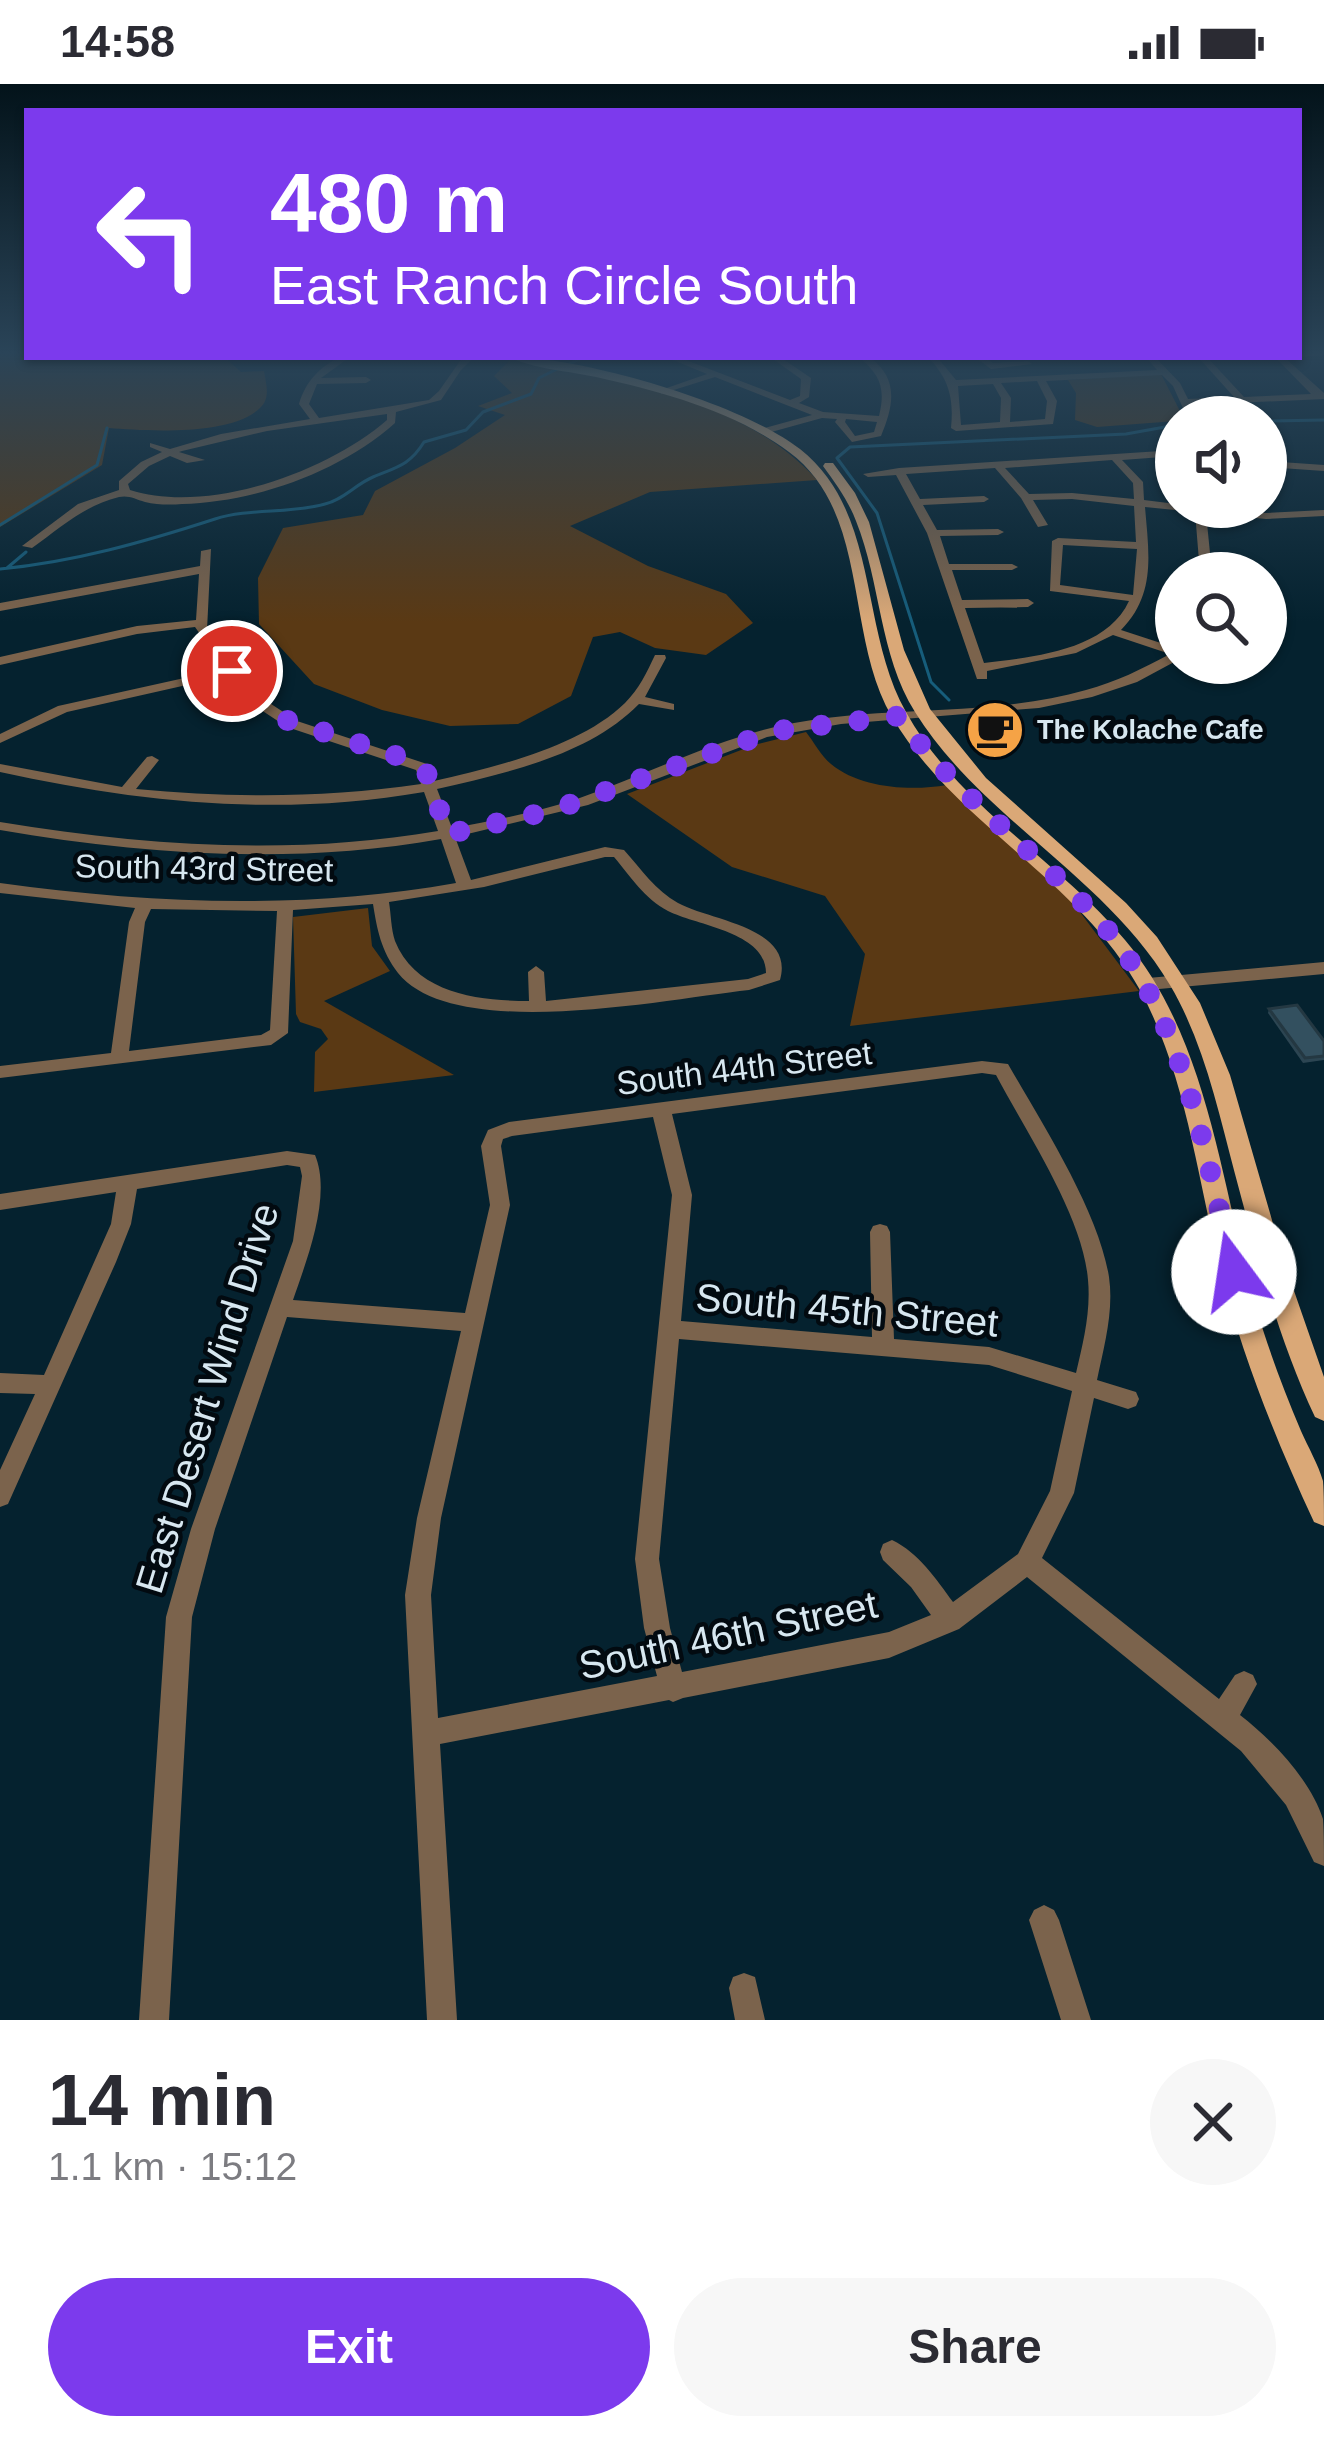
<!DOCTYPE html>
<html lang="en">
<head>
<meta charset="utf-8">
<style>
	body { margin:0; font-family:Arial,sans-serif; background:#f7f7f7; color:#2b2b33; height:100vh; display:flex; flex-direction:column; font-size:45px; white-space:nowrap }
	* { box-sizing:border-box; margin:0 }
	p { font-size:39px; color:#7c7c81 }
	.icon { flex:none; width:66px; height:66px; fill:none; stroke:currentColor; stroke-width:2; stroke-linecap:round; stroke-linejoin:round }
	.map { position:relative; height:1936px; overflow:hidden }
	.drawer { display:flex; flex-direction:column; background:#fff; flex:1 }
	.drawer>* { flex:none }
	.hud { position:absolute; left:24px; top:24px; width:1278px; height:252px; border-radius:0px; box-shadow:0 3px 9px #0004; background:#7c3aed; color:#fff; overflow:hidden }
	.tools { position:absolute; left:1155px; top:312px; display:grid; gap:24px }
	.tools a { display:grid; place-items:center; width:132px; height:132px; border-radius:50%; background:#fff; box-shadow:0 3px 9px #0004; font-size:60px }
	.pin { position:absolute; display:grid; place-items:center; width:102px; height:102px; color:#fff; margin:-51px; border:6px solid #fff; border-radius:50%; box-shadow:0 3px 12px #0007 }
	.me { position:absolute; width:132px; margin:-66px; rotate:346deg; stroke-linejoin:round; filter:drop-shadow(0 0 9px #0008) }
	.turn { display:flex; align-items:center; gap:42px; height:252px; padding:0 48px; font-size:54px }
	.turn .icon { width:156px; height:156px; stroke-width:2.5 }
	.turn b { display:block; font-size:84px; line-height:102px }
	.round { display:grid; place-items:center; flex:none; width:126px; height:126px; border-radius:63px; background:#f7f7f7 }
	.summary { display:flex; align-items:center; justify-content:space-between; height:204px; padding:0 48px }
	h1 { font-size:72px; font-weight:800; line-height:90px }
	.primary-button { display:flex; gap:24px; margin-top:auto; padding:24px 48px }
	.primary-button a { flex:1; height:138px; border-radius:72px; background:#7c3aed; color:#fff; font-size:48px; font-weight:800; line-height:138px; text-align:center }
	.primary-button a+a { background:#f7f7f7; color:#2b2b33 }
	.status { display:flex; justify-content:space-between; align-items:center; height:84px; padding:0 60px; background:#fff; direction:ltr }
	.status svg { height:33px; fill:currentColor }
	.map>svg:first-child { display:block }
	.green { fill:#5a3914 }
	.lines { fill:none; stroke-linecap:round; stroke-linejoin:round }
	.stream { stroke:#165d7b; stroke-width:3 }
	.minor { fill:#7b634c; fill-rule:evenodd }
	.major { fill:#daa877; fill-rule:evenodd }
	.wall { fill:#2c4552 }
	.building { fill:#33505f; stroke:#243842; stroke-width:3 }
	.route { stroke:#7c3aed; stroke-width:21; stroke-dasharray:0 37.8 }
	.labels { text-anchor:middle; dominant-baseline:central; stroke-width:9; stroke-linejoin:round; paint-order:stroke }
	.far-poi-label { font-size:27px; font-weight:bold; fill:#d7e7f0; stroke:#020a10; text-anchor:start }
	.street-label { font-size:33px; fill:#d7e7f0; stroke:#020a10 }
	.near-street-label { font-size:39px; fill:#d7e7f0; stroke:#020a10 }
</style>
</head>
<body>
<div class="status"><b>14:58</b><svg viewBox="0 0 49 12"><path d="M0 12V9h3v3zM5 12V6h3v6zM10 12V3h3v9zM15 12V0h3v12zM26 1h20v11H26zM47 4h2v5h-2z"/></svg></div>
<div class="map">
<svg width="1324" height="1936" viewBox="0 0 1324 1936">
	<rect width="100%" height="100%" fill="#05222f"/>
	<!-- green -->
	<path class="green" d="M0 267H27V273H224L241 288 264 287C266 300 271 314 260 324 231 352 147 347 109 344L102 381 0 443Z
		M511 275C616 298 741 312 817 396L650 408 570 442 648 482 726 510 753 539 706 571 655 564 620 548 593 553 571 612 518 640 450 642 382 626 314 600 259 540 258 494 283 444 363 431 375 407 455 364 505 331 478 322 512 309 494 292Z
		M1161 290 1183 333H1176V337L1097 343 1075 336 1076 309 1068 296Z
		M806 648C814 658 821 672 831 680 861 705 912 707 947 701L1074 820 1139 907 850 942 865 870 825 812 732 783 627 710 754 661Z
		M368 824 372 862 390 887 324 917 454 991 314 1008 315 968 328 955 321 945 300 938 296 930 293 833Z"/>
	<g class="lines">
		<!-- stream -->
		<path class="stream" d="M567 281 584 273
			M1266 337 1324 336
			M0 441 97 381 107 344
			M7 484 26 468
			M0 485C74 478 144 458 215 435 249 424 290 430 325 420 343 416 356 400 373 393 397 383 410 381 424 358L466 346 483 328 531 310 539 294 557 285
			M949 616 931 598 877 429 837 374 850 363 1126 350 1176 341"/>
		<!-- minor -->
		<path class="minor" d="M1299 267H1324V271L1299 273Z
			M339 273H350L321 294 366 293 371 296 366 299 317 300 309 320 319 334 429 316 439 307 460 277 465 273H474L461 286 441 316 396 328 395 339C340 388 256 418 182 420 171 421 157 421 145 418 135 415 129 411 119 413 85 421 60 444 32 464L22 462 78 420 119 406V397L141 378 162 368 150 363V359L170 365 221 350 310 335 299 320C306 297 318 285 339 273ZM387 330V336C327 388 208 431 130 406L128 400 149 382 170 372 187 379 205 376 179 368 182 367 267 347Z
			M666 273H678L790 316 800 312 801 295 770 273H780L811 294 809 313 799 319 823 328 879 332C886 304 880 291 859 273H869C899 294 894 321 881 352L852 358 835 338 837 335 822 334 764 350 761 349V345L812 331 715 293 661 310V306L707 290ZM846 335 877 338 874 348 855 352 845 338Z
			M928 273H937L956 296 1157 286 1146 273H1155L1180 299 1188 315 1234 313 1198 273H1207L1244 313 1311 310 1275 273H1284L1324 309V315L1191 321 1197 333H1187L1173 302 1162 291 1046 297 1057 317 1053 340 956 347 951 344C954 314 949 295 928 273ZM1037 297 1047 317 1045 335 1010 338 1011 314 1001 299ZM993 300 1001 314 1000 338 961 341 958 302Z
			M975 273H985L993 279 1028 277 1032 280 991 285Z
			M1176 366V372L1122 376 1143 398 1144 416 1176 420V423L1266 429 1324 426V432L1266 435 1206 429 1212 489H1200L1195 428 1145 423C1149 471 1156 510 1121 546L1176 564V577L1137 598 1092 613 1039 624 841 640 767 653 588 721 455 753 471 796 605 763 624 766C641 785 656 807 678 819 711 837 795 843 780 896L749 906C667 915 454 959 398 889 381 867 377 845 373 820L293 826 288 949 271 961 0 994V982L111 969 129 838 135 824 0 809V799C151 820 305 826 456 799L441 755C294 781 146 771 0 746V738C145 762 292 772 438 747L424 708C281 733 141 719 0 688V680L122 703 147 673 152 672 159 676 136 705C232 714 325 714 421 700L416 686 287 643 255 622 231 591 67 628 0 659V650L58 622 225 585 195 543 137 550 0 581V573L137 542 196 536 199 490 0 527V519L200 482 201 467 211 465 207 546 265 616 297 637 427 680 434 697C495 683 580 663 625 619 639 605 647 588 655 571H665L666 574 645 613 674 620V626L639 620C588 672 505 689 437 705L452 744C494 737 536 728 577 715 649 690 718 653 794 639 890 621 991 633 1086 606 1116 598 1142 585 1170 570L1113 551 1076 569 987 587V595H977L927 449 896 391 868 393 863 390 899 384ZM1112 376 1133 399 1134 415 1072 409 1029 410 1005 384ZM995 384 1021 414 1038 443 1048 441 1033 416 1072 415 1134 422 1136 458 1058 454 1052 457 1050 507 1129 517C1106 567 1032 573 984 579L965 524 1028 523 1034 519 1028 515 962 516 952 486H1012L1018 483 1012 480H949L940 452 998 451 1004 448 998 445 937 446 923 421 984 418 989 415 984 412 920 415 906 390ZM1063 461 1137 465 1133 511 1060 501ZM605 773H614C630 792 645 815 668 827 698 842 766 848 766 889L748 895 546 917 544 888 536 882 528 888 529 917C480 917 416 910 395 857 391 845 391 830 389 818L484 803ZM151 825 277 827 270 946 261 951 129 967 145 838Z
			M1266 377 1324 381V387L1266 383Z
			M1324 878V890L1148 906 1139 900 1148 894Z
			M982 977 1008 980C1042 1039 1099 1128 1109 1193 1114 1227 1104 1263 1097 1296L1136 1308 1139 1315 1136 1322 1128 1325 1094 1314 1074 1409 1042 1474 1219 1615 1235 1591 1244 1587 1253 1591 1257 1600 1240 1631C1272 1656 1310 1695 1323 1735 1324 1748 1324 1768 1324 1782L1314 1778 1286 1721 1241 1667 1027 1493 959 1545 889 1574 683 1614 673 1618 669 1616 440 1660 457 1936H427L405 1511 417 1434 461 1247 287 1233 215 1445 192 1533 169 1936H139L166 1533 191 1445 293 1157 302 1092 300 1083 287 1081 137 1105 131 1140 116 1178 8 1420 0 1423V1386L35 1310 0 1309V1289L44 1291 111 1140 116 1108 0 1126V1110L287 1067 315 1071C332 1112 307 1175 293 1216L465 1229 490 1121 481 1062 488 1046 509 1038ZM982 989 996 991C1026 1048 1083 1132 1088 1196 1091 1228 1083 1259 1076 1289L989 1263 894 1255 890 1148 887 1142 880 1140 873 1142 870 1148 872 1253 681 1237 692 1111 672 1030ZM653 1033 672 1111 635 1475 644 1544 657 1592 438 1634 431 1511 441 1434 510 1121 501 1062 503 1055 512 1052ZM679 1255 989 1281 1072 1307 1050 1407 1018 1470 953 1518C936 1495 919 1469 892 1456L883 1460 880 1468 883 1476 911 1503 931 1531 889 1548 682 1588 670 1544 659 1475Z
			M1044 1821 1054 1826 1059 1836 1091 1936H1061L1029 1836 1034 1826Z
			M744 1889 755 1893 765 1936H735L729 1904 733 1893Z"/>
		<!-- major -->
		<path class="major" d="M509 273C583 273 741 319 800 365 880 428 859 545 906 628 957 721 1058 776 1125 856 1215 964 1221 1117 1263 1246 1274 1280 1287 1314 1301 1347 1308 1363 1318 1380 1323 1397 1324 1410 1324 1428 1324 1442L1314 1438C1276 1356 1242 1272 1220 1184 1197 1092 1186 991 1140 906 1081 797 955 740 892 633 844 551 871 429 789 368 734 327 663 308 596 293 568 287 534 285 509 273Z
			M825 379H833L855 409 869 438 904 566 930 625 986 694 1126 819 1157 853 1200 919 1230 991 1285 1181 1324 1293V1337L1315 1333C1279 1257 1257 1172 1235 1090 1218 1026 1204 959 1170 901 1105 792 982 735 915 628 879 570 881 499 856 437 848 416 836 400 823 382Z"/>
	</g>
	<!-- wall -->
	<path class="wall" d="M1269 925 1324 957V976L1303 979 1268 929Z"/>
	<!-- building -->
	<path class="building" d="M1297 921 1324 957V972L1305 974 1269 925Z"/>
	<!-- sky -->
	<linearGradient id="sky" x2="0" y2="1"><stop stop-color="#03131a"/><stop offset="0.5" stop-color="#2a4458"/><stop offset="1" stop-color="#2a4458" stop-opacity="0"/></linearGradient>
	<rect width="1324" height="538" fill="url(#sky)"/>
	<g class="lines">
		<!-- route -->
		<path class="route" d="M232 587 260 619 280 634 416 678 427 690 448 750 554 726 774 647 899 632C954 710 1033 764 1097 834 1184 929 1204 1067 1234 1188"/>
	</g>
	<!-- icons -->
	<defs>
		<g id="cafe-disc" transform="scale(3)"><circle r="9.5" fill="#f5a346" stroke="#020a10"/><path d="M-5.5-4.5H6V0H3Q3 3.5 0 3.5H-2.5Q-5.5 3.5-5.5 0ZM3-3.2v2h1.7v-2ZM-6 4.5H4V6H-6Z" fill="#111"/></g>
	</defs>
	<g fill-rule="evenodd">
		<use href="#cafe-disc" x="995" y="646"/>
	</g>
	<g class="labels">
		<!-- far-poi labels -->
		<g class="far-poi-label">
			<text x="1037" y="646">The Kolache Cafe</text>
		</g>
		<!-- street labels -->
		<g class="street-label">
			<text transform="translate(204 784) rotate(1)">South 43rd Street</text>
			<text transform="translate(744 984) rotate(-7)">South 44th Street</text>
		</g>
		<!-- near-street labels -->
		<g class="near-street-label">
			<text transform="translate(847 1226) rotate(5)">South 45th Street</text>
			<text transform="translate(207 1314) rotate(-73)">East Desert Wind Drive</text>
			<text transform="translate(728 1551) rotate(-12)">South 46th Street</text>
		</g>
	</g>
</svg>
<div class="tools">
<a><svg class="icon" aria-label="sound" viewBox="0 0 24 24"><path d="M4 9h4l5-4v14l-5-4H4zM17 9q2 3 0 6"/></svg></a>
<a><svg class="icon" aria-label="search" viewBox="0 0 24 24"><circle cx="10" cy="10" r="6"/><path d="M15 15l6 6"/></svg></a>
</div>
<div class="pin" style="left:232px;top:587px;background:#d93025"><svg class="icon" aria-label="arrive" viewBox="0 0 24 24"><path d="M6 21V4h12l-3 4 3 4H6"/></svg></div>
<svg class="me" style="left:1234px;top:1188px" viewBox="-20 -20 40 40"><circle r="19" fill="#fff"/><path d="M0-13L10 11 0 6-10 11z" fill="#7c3aed"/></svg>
<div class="hud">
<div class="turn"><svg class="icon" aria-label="left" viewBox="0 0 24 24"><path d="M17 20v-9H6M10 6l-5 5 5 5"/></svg><div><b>480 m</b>East Ranch Circle South</div></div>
</div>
</div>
<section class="drawer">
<div class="summary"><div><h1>14 min</h1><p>1.1 km · 15:12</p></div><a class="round"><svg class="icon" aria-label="close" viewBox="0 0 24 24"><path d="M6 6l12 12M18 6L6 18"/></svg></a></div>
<div class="primary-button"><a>Exit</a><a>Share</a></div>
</section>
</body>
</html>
